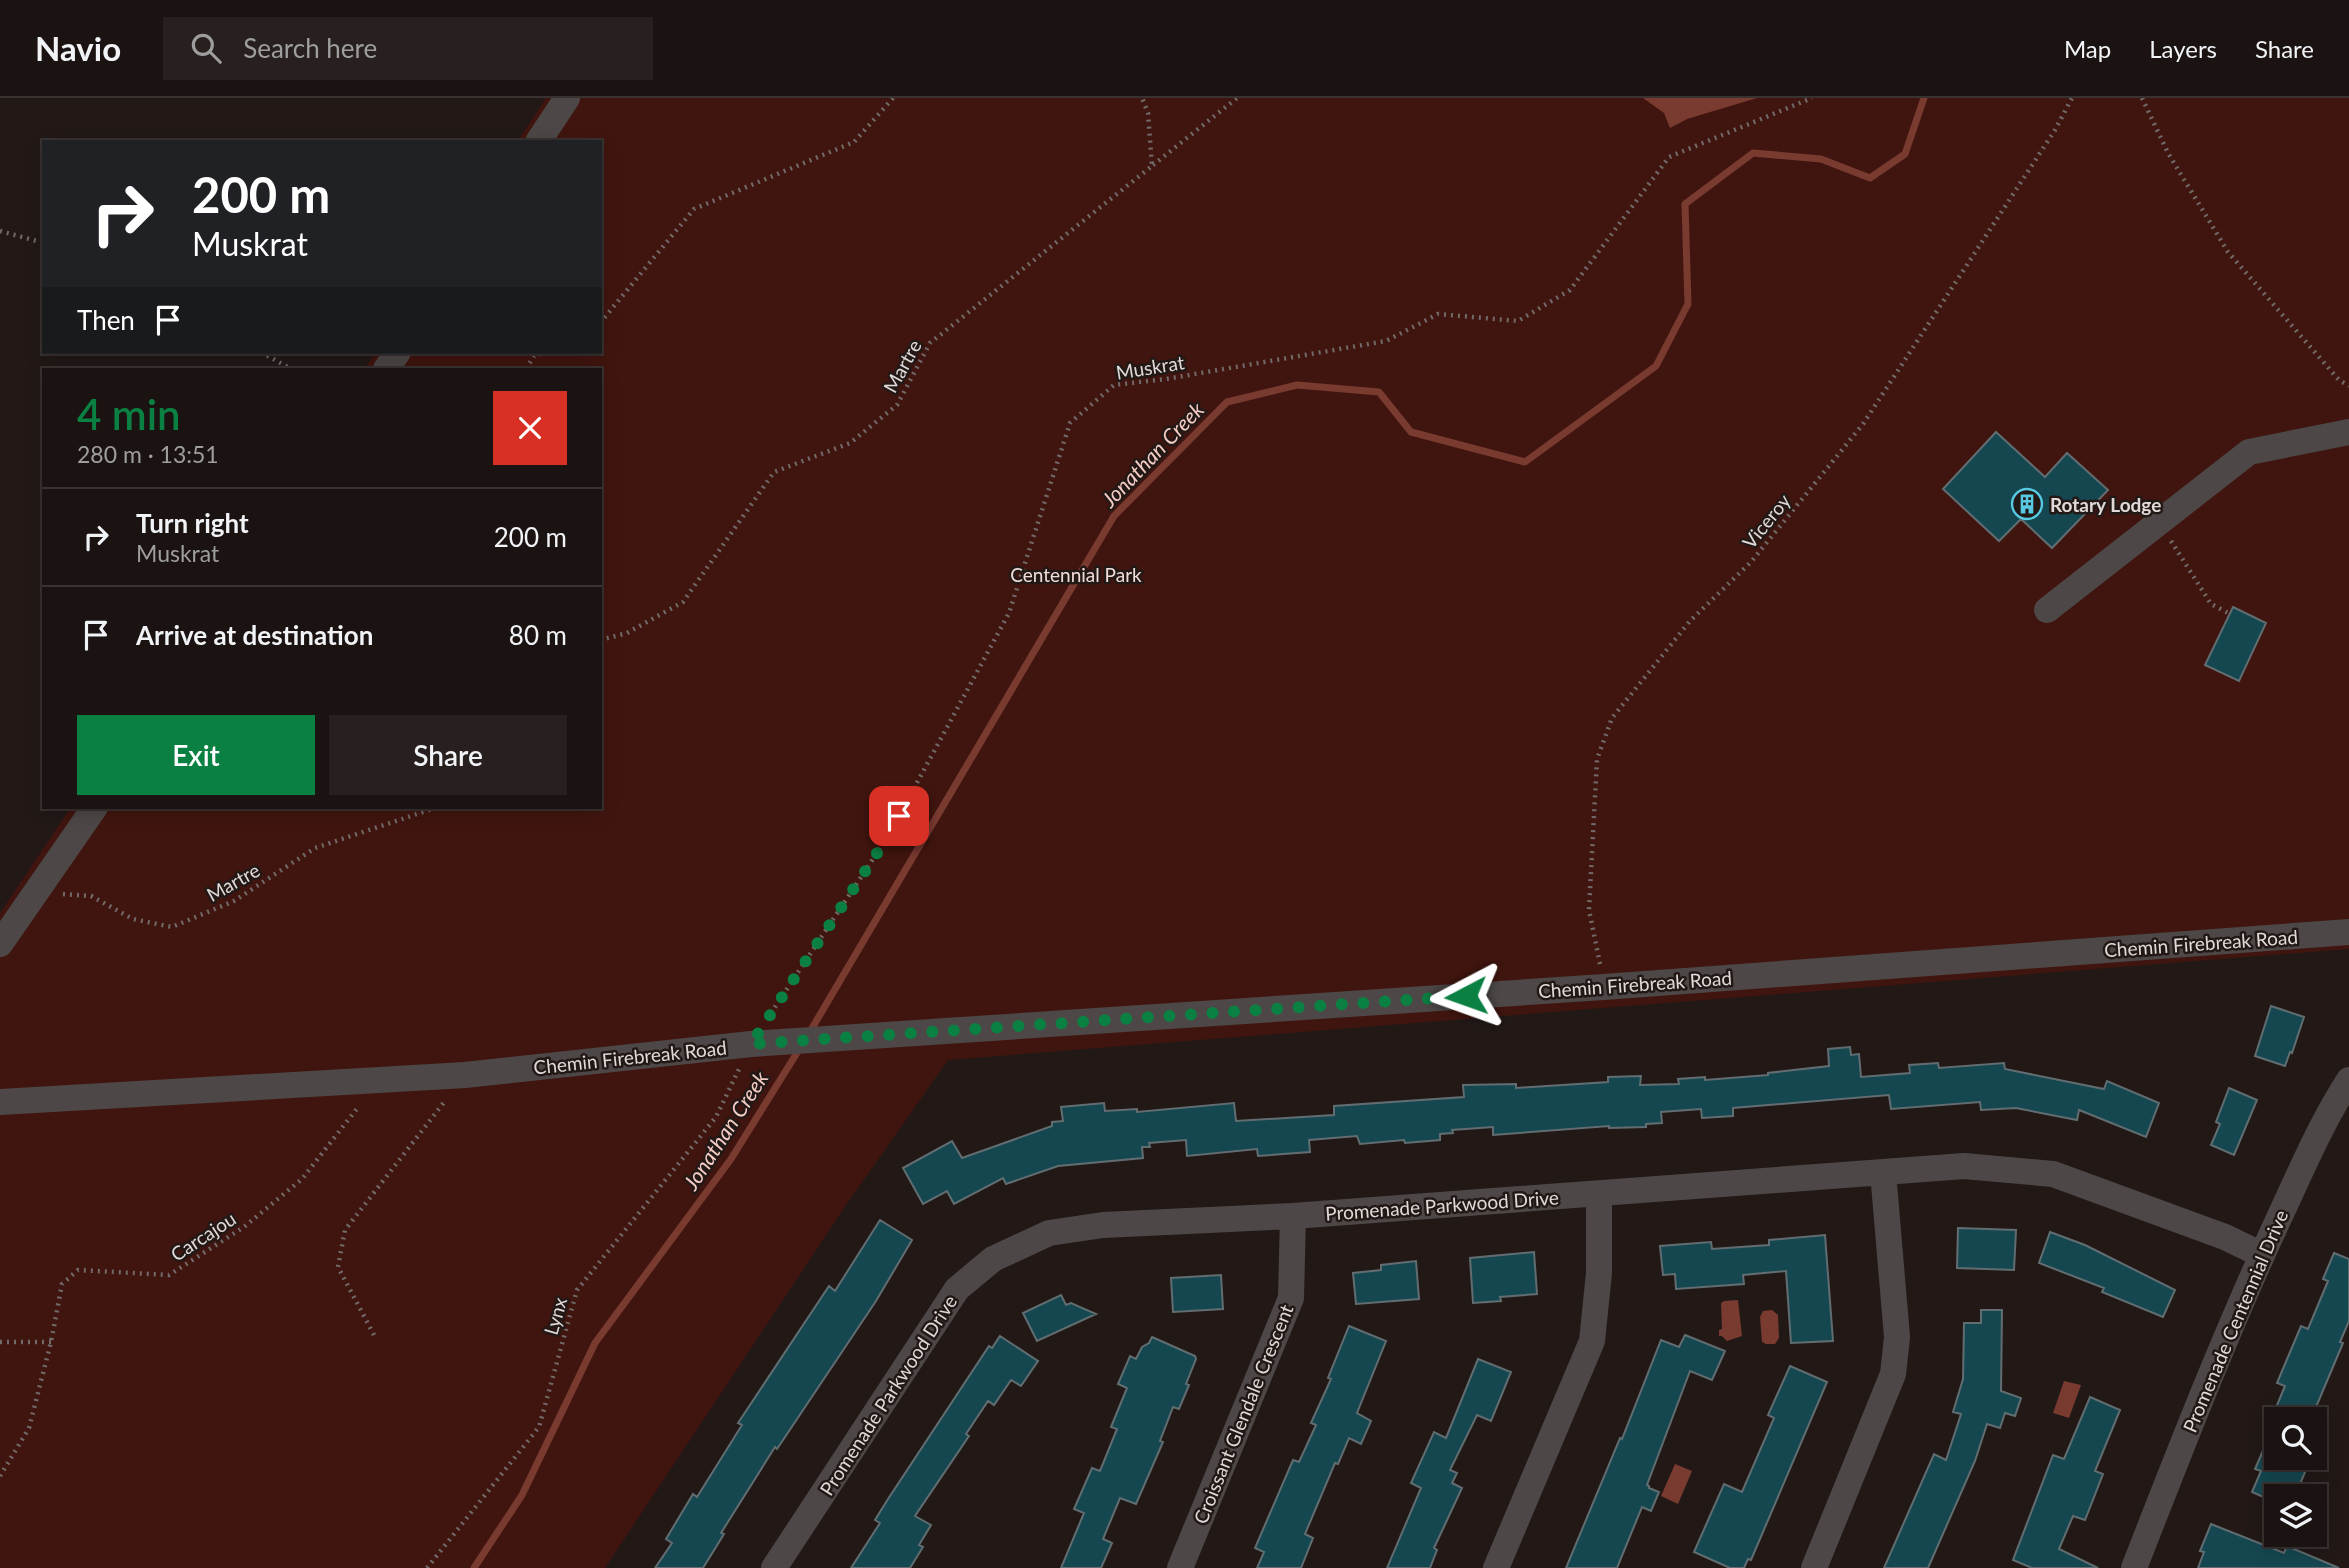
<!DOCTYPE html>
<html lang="en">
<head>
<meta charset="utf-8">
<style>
	body { margin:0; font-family:Lato,sans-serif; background:#27201f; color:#f1f3f6; height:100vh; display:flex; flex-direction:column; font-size:26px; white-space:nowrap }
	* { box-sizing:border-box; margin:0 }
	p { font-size:23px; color:#9f9e9f }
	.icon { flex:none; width:38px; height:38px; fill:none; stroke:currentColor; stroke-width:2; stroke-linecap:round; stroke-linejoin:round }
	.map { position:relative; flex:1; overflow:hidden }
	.side { position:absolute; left:42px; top:270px; width:560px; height:441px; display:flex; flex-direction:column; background:#1a1311; border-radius:0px; box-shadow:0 4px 18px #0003,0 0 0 2px #383231 }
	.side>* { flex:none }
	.hud { position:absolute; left:42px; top:42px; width:560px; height:214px; border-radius:0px; box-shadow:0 4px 18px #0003,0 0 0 2px #383231; background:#202124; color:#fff; overflow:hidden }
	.fabs { position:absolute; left:2264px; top:1309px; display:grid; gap:14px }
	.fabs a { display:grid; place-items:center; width:63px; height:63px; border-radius:0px; background:#1a1311; box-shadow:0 4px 18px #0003,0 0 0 2px #383231; font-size:35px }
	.pin { position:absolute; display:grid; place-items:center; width:60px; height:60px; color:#fff; margin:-30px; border-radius:14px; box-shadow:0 4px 10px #0006 }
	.me { position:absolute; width:77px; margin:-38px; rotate:266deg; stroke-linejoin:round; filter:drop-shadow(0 0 5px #0008) }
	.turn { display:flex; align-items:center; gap:24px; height:147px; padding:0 35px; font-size:32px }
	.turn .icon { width:91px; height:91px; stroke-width:2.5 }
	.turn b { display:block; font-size:49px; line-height:60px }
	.then { display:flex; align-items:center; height:66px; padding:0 35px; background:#0003; gap:14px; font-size:26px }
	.round { display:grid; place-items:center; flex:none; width:74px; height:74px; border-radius:0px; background:#27201f }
	.headline { display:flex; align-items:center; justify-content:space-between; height:119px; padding:0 35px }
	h1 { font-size:42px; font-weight:600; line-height:52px; color:#0b8043 }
	.primary-button { display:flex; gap:14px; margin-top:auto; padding:14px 35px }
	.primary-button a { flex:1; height:80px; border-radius:0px; background:#0b8043; color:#fff; font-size:28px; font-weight:600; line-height:80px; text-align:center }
	.primary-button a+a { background:#27201f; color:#f1f3f6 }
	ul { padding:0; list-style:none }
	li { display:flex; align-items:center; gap:21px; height:98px; padding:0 35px; border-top:2px solid #383231 }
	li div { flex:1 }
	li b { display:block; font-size:26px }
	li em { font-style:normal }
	header { display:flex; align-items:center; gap:42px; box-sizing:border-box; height:98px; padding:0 35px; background:#1a1311; border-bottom:2px solid #383231 }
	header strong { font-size:33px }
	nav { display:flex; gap:38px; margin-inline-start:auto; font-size:24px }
	.search { width:490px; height:63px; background:#27201f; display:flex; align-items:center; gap:18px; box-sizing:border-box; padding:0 24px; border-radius:0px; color:#9f9e9f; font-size:26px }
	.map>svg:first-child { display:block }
	.green { fill:#41150f }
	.water { fill:#793a30 }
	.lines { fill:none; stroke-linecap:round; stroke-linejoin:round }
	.stream { stroke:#793a30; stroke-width:7 }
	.building { fill:#154751; stroke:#616d70; stroke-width:2 }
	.path { stroke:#726a68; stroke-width:4.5; stroke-dasharray:2 5; stroke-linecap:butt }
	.minor { stroke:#4d4847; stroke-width:26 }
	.route { stroke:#0b8043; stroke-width:12; stroke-dasharray:0 21.6 }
	.labels { text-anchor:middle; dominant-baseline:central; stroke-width:5; stroke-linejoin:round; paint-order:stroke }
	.street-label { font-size:19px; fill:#e0d9d7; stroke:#221917 }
	.poi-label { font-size:19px; font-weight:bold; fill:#e0d9d7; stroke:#221917; text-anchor:start }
	.park-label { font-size:19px; fill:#f2dcd8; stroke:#221917 }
	.water-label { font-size:21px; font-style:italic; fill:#f6cdc5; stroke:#221917 }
</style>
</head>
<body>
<header>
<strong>Navio</strong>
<div class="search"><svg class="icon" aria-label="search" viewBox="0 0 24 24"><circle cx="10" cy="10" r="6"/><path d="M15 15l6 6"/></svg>Search here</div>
<nav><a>Map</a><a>Layers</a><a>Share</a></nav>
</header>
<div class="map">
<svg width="2349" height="1470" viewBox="0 0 2349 1470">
	<rect width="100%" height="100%" fill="#221917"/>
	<!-- green -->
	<path class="green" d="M546 0H2349V851L948 962 844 1110 605 1470H0V815L71 709H600V271H364L376 254H600V44H517Z"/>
	<!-- water -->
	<path class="water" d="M1643 0H1757L1687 21 1670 30 1664 15Z
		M1738 1202 1742 1238 1727 1243 1722 1238H1719V1232L1722 1231 1721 1205 1724 1203Z
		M1772 1212 1778 1217 1779 1240 1775 1246H1766L1762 1244 1760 1219 1763 1213Z
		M2064 1283 2081 1287 2069 1320 2053 1315Z
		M1675 1366 1692 1373 1678 1406 1661 1398Z"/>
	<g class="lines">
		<!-- stream -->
		<path class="stream" d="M808 937 1114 418 1227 304 1297 287 1379 294 1411 334 1525 364 1656 268 1688 206 1685 106 1753 55 1821 61 1870 80 1905 56 1924 0
			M474 1470 522 1397 595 1245 731 1061 800 950"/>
	</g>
	<!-- building -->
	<path class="building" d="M1996 334 2045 379 2067 355 2108 392 2052 450 2021 421 1999 443 1943 391Z
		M2233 509 2266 525 2239 583 2205 567Z
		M2271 908 2304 919 2292 955 2290 954 2285 968 2255 958Z
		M1850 949 1851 957 1859 956 1861 979 1910 975 1909 967 1938 965 1939 970 2004 965 2005 971 2104 991 2107 983 2159 1005 2146 1039 2079 1012 2077 1022 2016 1010 1981 1012 1980 1004 1891 1011 1889 997 1733 1010V1018L1702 1020 1701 1011 1661 1014 1662 1025 1646 1026V1029L1609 1030V1028L1493 1037V1029L1452 1032 1453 1035 1440 1036V1042L1405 1045 1404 1042 1360 1046 1357 1038 1309 1042 1310 1054 1258 1058 1257 1051 1187 1058 1186 1042 1149 1045 1150 1049H1142L1143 1060 1058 1068 1006 1086 1003 1080 954 1106 947 1093 923 1106 903 1070 952 1043 962 1060 1052 1028V1024L1063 1023 1061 1009 1104 1005 1105 1013 1137 1011V1014L1234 1005 1236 1023 1334 1017V1008L1464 999 1463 987 1516 986V990L1608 984V979L1641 978 1640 987 1679 986 1678 981 1705 979V982L1768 977V975L1829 968 1828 951Z
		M2229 990 2257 1002 2234 1057 2211 1047 2220 1026 2216 1024Z
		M880 1122 912 1142 876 1203 777 1351 775 1349 721 1435 724 1436 703 1470H655L672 1445 666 1441 693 1396 697 1399 742 1327 738 1325 829 1188 835 1193Z
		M1958 1130 2016 1132 2014 1172 1957 1170Z
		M2050 1134 2085 1147 2175 1192 2163 1219 2102 1194 2104 1190 2039 1165Z
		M1825 1137 1833 1243 1791 1245 1786 1173 1743 1177 1744 1186 1676 1191 1675 1176 1663 1177 1660 1148 1711 1144 1712 1151 1769 1147V1142Z
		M1534 1154 1537 1196 1500 1199 1501 1203 1473 1205 1470 1160Z
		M2334 1155 2349 1161V1223L2340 1244 2343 1245 2311 1321H2277V1360H2311L2295 1398H2277V1405L2252 1394 2261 1373 2255 1371 2280 1314 2275 1312 2285 1288 2277 1285 2301 1228 2308 1231 2328 1183 2323 1181Z
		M1416 1163 1419 1201 1356 1206 1353 1175 1381 1172V1167Z
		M1221 1177 1223 1211 1173 1214 1171 1180Z
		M1061 1197 1066 1207 1071 1205 1096 1216 1037 1243 1023 1215Z
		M1981 1212H2002L2001 1293 2021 1300 2015 1318 2005 1315 2000 1330 1987 1326 1975 1363 1928 1470H1884L1934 1356 1946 1362 1961 1316 1953 1314 1963 1281 1964 1225H1981Z
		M1349 1228 1386 1243 1357 1315 1371 1323 1361 1346 1349 1340 1338 1366 1335 1365 1305 1436 1313 1440 1301 1470H1257L1264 1454 1255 1450 1293 1362 1299 1364 1316 1327 1311 1325 1331 1281 1328 1280Z
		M1685 1237 1725 1253 1712 1282 1690 1273 1647 1387 1649 1388V1390L1659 1394 1651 1413 1642 1409 1617 1470H1566L1620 1340 1622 1341 1661 1242 1679 1249Z
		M1000 1238 1038 1263 1021 1288 1011 1282 994 1307 988 1303 966 1336 969 1338 915 1418 931 1427 919 1447 923 1449 910 1470H851L880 1425 875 1422 888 1401 989 1248 992 1250Z
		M1152 1239 1195 1258 1196 1261 1186 1286 1189 1287 1179 1311 1173 1309 1160 1343 1163 1344 1136 1406 1120 1400 1103 1441 1112 1445 1101 1470H1061L1084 1415 1074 1411 1092 1370 1100 1373 1117 1331 1111 1329 1127 1290 1118 1286 1130 1258 1136 1261 1142 1249 1149 1245Z
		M1478 1261 1511 1274 1491 1323 1477 1317 1450 1372 1457 1375 1452 1385 1462 1390 1434 1450 1437 1452 1430 1470H1387L1421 1390 1411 1385 1434 1334 1446 1340Z
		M1790 1268 1827 1284 1751 1462 1748 1461 1744 1470H1730L1694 1454 1724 1386 1742 1394 1774 1320 1768 1317Z
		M2090 1299 2120 1312 2095 1373 2103 1376 2085 1422 2073 1418 2059 1451 2098 1470H2032L2013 1462 2053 1357 2064 1361Z
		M2211 1426 2284 1455 2287 1448 2339 1470H2198L2204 1454 2200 1453Z"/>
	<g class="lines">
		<!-- path -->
		<path class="path" d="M2142 0 2168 55 2228 154 2339 282 2349 288
			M1153 67 1237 0
			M0 133 44 145
			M600 225 694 111 854 44 893 0
			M261 254 291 271
			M526 271 534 258 547 254
			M2171 443 2211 506 2230 516
			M600 542 627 535 683 504 774 374 850 345 897 307 930 245 1152 68 1148 15 1142 0
			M63 796 91 798 133 821 172 829 234 803 315 750 438 709
			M1600 866 1589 812 1597 661 1612 620 1690 523 1751 464 1863 326 2055 32 2072 0
			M767 921 887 740 1009 515 1070 325 1114 287 1166 281 1386 243 1438 216 1518 223 1570 192 1669 59 1812 0
			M374 1237 338 1169 345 1132 445 1003
			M0 1244H51
			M0 1378 29 1330 51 1244 62 1186 78 1172 169 1177 244 1129 302 1081 359 1008
			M427 1470 539 1329 577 1192 716 1019 739 971"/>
		<!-- minor -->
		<path class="minor" d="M538 44 567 0
			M386 271 398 254
			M2047 512 2249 354 2349 334
			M0 846 95 709
			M0 1004 465 977 751 946 1604 889 2349 834
			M774 1470 957 1191 993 1161 1049 1135 1103 1127 1293 1118 1964 1068 2053 1076 2225 1139 2262 1157
			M1180 1470 1291 1200 1293 1118
			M1496 1470 1592 1243 1599 1175V1096
			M1814 1470 1893 1276 1897 1239 1883 1074
			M2134 1470C2180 1352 2226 1234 2279 1120 2301 1073 2321 1025 2349 982"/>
	</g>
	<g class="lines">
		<!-- route -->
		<path class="route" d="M899 718 887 740 751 946 1466 898"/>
	</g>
	<!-- icons -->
	<defs>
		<g id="building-ring" transform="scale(1.575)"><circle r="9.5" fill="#221917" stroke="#57c9e2" stroke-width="1.5"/><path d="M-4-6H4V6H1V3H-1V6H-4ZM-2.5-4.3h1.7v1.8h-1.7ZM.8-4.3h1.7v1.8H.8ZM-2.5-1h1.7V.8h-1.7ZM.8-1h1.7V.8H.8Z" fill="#57c9e2"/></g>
	</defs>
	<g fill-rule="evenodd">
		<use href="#building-ring" x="2027" y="406"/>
	</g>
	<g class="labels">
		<!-- street labels -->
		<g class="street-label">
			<text transform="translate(902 268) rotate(-61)">Martre</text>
			<text transform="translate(1150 269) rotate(-9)">Muskrat</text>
			<text transform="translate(1766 423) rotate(-51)">Viceroy</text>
			<text transform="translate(233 784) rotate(-29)">Martre</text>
			<text transform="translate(2201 845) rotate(-4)">Chemin Firebreak Road</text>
			<text transform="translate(1635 886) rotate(-4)">Chemin Firebreak Road</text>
			<text transform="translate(630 959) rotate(-6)">Chemin Firebreak Road</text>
			<text transform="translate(1442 1107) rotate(-4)">Promenade Parkwood Drive</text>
			<text transform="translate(203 1138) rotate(-33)">Carcajou</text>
			<text transform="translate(555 1218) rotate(-74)">Lynx</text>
			<text transform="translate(2235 1223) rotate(-67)">Promenade Centennial Drive</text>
			<text transform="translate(888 1297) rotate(-57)">Promenade Parkwood Drive</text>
			<text transform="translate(1243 1316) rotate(-68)">Croissant Glendale Crescent</text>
		</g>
		<!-- poi labels -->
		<g class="poi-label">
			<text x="2050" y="406">Rotary Lodge</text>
		</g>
		<!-- park labels -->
		<g class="park-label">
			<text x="1076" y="476">Centennial Park</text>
		</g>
		<!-- water labels -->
		<g class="water-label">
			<text transform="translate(1152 356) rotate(-46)">Jonathan Creek</text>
			<text transform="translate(725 1032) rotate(-57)">Jonathan Creek</text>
		</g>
	</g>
</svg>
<div class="fabs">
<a><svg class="icon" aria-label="search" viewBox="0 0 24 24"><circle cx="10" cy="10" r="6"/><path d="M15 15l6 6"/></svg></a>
<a><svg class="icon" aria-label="layers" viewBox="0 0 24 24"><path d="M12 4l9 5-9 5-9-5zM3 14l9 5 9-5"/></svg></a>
</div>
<div class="pin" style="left:899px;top:718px;background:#d93025"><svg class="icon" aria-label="arrive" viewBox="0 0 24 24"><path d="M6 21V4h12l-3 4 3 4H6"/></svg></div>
<svg class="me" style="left:1466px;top:898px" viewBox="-20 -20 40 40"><path d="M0-17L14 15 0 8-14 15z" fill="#0b8043" stroke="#fff" stroke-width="4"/></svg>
<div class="hud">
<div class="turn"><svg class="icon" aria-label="right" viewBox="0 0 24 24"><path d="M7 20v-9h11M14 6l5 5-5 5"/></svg><div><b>200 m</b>Muskrat</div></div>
<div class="then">Then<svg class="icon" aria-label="arrive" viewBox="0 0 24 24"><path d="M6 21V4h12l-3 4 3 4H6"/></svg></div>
</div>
<section class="side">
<div class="headline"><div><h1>4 min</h1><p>280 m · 13:51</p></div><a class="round" style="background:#d93025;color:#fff"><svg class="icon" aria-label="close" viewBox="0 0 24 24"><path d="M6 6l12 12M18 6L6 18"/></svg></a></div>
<ul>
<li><svg class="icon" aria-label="right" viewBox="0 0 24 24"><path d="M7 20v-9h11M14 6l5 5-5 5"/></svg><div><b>Turn right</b><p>Muskrat</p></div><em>200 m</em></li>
<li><svg class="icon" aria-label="arrive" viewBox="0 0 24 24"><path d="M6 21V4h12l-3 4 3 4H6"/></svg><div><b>Arrive at destination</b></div><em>80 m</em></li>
</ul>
<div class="primary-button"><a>Exit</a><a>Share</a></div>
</section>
</div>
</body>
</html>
